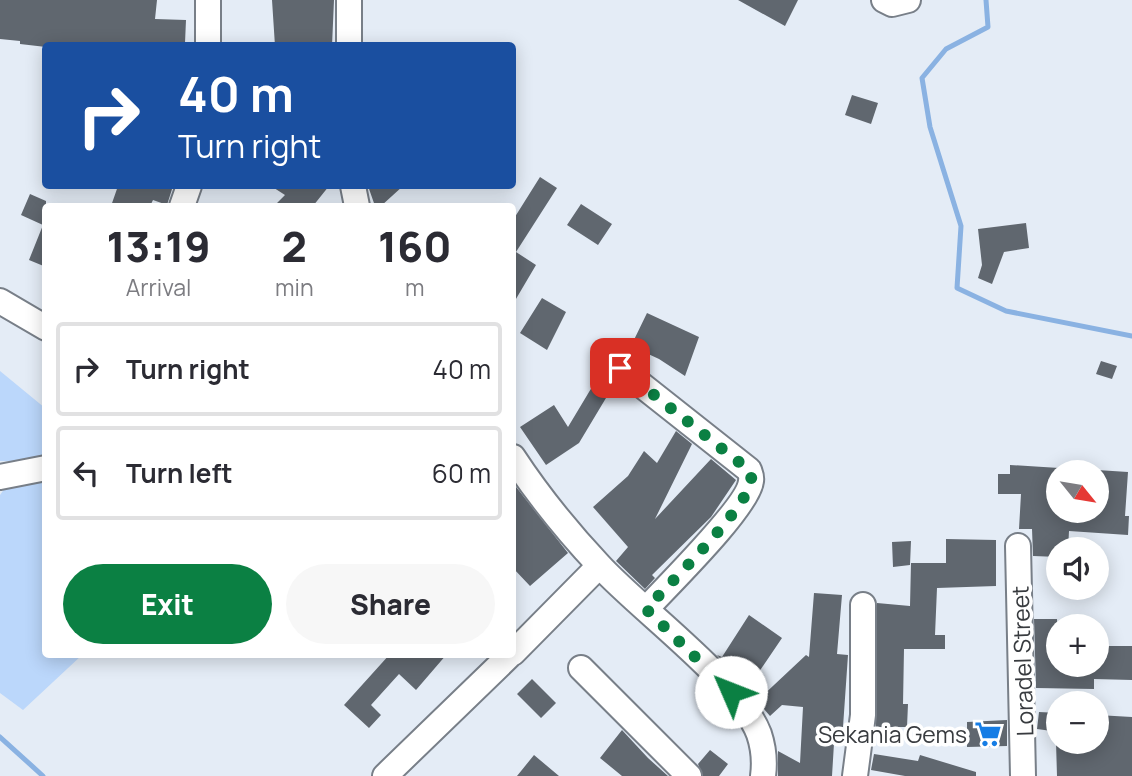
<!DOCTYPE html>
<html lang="en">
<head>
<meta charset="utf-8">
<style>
	body { margin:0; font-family:Manrope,sans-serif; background:#f7f7f7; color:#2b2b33; height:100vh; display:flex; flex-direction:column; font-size:26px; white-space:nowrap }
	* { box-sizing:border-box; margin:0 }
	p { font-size:23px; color:#7c7c81 }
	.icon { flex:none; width:38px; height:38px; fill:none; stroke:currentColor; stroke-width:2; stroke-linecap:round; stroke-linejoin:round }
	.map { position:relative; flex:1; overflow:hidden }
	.details { position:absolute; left:42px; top:203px; width:474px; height:455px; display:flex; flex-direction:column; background:#fff; border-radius:7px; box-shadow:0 4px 18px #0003 }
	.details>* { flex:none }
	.top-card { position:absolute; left:42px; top:42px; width:474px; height:147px; border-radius:7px; box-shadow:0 4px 18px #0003; background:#1a4fa0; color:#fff; overflow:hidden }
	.needle { width:46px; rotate:120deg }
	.buttons { position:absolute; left:1046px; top:460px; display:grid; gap:14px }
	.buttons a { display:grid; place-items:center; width:63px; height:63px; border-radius:50%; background:#fff; box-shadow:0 4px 18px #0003; font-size:35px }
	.pin { position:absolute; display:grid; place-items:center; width:60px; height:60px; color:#fff; margin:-30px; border-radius:14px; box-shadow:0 4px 10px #0006 }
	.me { position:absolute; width:77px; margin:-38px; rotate:314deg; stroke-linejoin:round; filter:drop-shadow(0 0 5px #0008) }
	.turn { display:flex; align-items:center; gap:24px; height:147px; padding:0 21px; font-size:32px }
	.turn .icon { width:91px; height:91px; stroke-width:2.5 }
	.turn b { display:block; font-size:49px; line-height:60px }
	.eta { display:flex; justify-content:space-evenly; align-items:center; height:119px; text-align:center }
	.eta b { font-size:42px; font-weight:800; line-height:49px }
	.cta { display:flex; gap:14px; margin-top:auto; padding:14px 21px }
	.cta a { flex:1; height:80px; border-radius:42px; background:#0b8043; color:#fff; font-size:28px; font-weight:800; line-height:80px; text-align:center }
	.cta a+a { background:#f7f7f7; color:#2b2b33 }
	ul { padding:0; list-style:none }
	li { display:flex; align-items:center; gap:21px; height:94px; margin:0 14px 10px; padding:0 7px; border:4px solid #e1e1e2; border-radius:7px }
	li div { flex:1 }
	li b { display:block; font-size:26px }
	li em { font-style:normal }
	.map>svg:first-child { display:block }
	.green { fill:#bbd7fb }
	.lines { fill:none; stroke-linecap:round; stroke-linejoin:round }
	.stream { stroke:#8ab2e2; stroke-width:5 }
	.building { fill:#60676f }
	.minor-casing { stroke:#787f88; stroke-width:28 }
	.minor { stroke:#fff; stroke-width:24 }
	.route { stroke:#0b8043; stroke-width:12; stroke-dasharray:0 21.6 }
	.labels { text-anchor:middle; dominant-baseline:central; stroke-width:7; stroke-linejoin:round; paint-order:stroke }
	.street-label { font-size:23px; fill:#383b3f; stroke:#fff }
	.poi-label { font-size:23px; fill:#383b3f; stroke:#fff; text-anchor:end }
</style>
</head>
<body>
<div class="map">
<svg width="1132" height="776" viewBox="0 0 1132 776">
	<rect width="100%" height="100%" fill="#e4ecf6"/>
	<!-- green -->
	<path class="green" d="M0 371 45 408V456L36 462 0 461Z
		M45 478 46 654 82 655 23 710 0 693V495L7 485Z"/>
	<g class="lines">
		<!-- stream -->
		<path class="stream" d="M986 0 988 27 946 49 922 78 930 127 961 226 957 288 1006 311 1132 336
			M0 737 43 776"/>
	</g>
	<!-- building -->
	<path class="building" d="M0 0H157L155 19 186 20 185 43 46 47 20 44V41L0 39Z
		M272 0H334L332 46H275Z
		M738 0H798L785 26Z
		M852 95 878 103 871 124 845 115Z
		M540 177 557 188 516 252 536 265 513 304V220Z
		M118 186H173L167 205 153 200 150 206H111Z
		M271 186H329L313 206H274L285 195Z
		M368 186H403L381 206H375Z
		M30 194 46 201V267L29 260 43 225 21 215Z
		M581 204 612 224 598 245 567 225Z
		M1026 223 1029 248 1004 252 992 284 978 278 982 265 978 229Z
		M542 298 566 312 547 350 520 333Z
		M647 313 699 337 685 376 659 359 631 346Z
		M1101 361 1117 366 1112 379 1096 374Z
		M604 367 615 383 579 443 546 465 520 427 554 405 568 427Z
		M676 431 692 444 655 519 711 459 736 480 711 517 652 575 655 578 645 589 616 561 628 547 593 507 628 476 644 451 657 463Z
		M1010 465 1059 468V511H1097V470L1128 472 1125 516H1129L1128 535 1069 531 1068 550H1059V557L1033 556 1032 529H1019L1021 494H998V474H1010Z
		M513 483 568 553 530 586 513 568Z
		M946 539 996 540V586L937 588 935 635H945V649H904L903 704H908L907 727H876L877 603 910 606 911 563H946Z
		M911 541 910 565 893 567 892 542Z
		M814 593 842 595 837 654 848 655 843 727H835L832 776H778V751L800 763 803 707 782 705 770 716 757 701 806 655 809 657Z
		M749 615 782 638 748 688 717 655 722 657Z
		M1034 619H1057L1059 665H1097V646H1132V680L1094 679V689L1036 688Z
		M390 654H447L416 690 399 674 371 705 381 715 369 728 344 705Z
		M532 679 556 703 541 718 517 694Z
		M1039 712 1059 713V732L1037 729Z
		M1097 715 1132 717V776H1057L1056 742H1097Z
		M1007 720V746L967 747V722Z
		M622 730 648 758 668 776H622L600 758Z
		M710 750 728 764 719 776H703L698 764Z
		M874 754 918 761 920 755 976 772V776H905L871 770Z
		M534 755 559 776H517Z"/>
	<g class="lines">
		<!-- minor casing -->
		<g class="minor-casing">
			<path id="minor" d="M884 0 892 4 908 0
				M208 46V0
				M349 46V0
				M353 186 357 206
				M182 206 189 186
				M0 301 46 328
				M620 368 749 470C750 473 752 477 751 481 749 506 666 587 646 609
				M513 457C538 495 567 531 599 565 640 610 739 681 759 734 764 749 765 761 763 776
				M0 477 46 468
				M1018 546 1023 776
				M513 653 599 566
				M581 668 689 776
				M385 776 511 654
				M855 776 863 715V605"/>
		</g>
		<!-- minor -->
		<use href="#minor" class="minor"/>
	</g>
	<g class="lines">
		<!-- route -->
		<path class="route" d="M620 368 749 470C750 474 752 477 751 481 748 507 667 586 646 609L731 692"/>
	</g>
	<!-- icons -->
	<defs>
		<g id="supermarket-bare" transform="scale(2.1)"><path d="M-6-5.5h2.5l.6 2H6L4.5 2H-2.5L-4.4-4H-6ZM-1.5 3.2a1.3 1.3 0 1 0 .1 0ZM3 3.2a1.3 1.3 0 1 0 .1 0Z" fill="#167de5" stroke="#fff" stroke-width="2.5" paint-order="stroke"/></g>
	</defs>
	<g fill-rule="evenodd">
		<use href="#supermarket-bare" x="988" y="734"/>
	</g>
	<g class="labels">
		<!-- street labels -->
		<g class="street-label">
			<text transform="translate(1022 661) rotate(-92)">Loradel Street</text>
		</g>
		<!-- poi labels -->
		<g class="poi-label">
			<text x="967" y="734">Sekania Gems</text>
		</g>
	</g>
</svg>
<div class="buttons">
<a><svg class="needle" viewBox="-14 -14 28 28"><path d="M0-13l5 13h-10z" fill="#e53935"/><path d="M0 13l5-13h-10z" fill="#7c7c81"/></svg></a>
<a><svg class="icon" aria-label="sound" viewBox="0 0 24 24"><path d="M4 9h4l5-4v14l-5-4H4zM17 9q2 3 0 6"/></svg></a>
<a>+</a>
<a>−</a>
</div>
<div class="pin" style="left:620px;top:368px;background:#d93025"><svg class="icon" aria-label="arrive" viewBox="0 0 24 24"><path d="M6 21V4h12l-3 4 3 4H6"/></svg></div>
<svg class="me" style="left:731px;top:692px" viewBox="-20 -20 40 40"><circle r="19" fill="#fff"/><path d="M0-13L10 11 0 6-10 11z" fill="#0b8043"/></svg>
<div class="top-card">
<div class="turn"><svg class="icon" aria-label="right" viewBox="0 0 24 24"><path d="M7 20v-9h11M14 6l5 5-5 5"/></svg><div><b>40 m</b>Turn right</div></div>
</div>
<section class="details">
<div class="eta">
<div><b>13:19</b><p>Arrival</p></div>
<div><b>2</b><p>min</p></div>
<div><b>160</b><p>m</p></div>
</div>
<ul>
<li><svg class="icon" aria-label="right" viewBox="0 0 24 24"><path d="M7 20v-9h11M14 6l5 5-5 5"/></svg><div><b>Turn right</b></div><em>40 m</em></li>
<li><svg class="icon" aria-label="left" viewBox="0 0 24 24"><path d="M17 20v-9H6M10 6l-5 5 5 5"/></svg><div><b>Turn left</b></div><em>60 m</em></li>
</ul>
<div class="cta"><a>Exit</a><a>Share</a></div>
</section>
</div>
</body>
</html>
